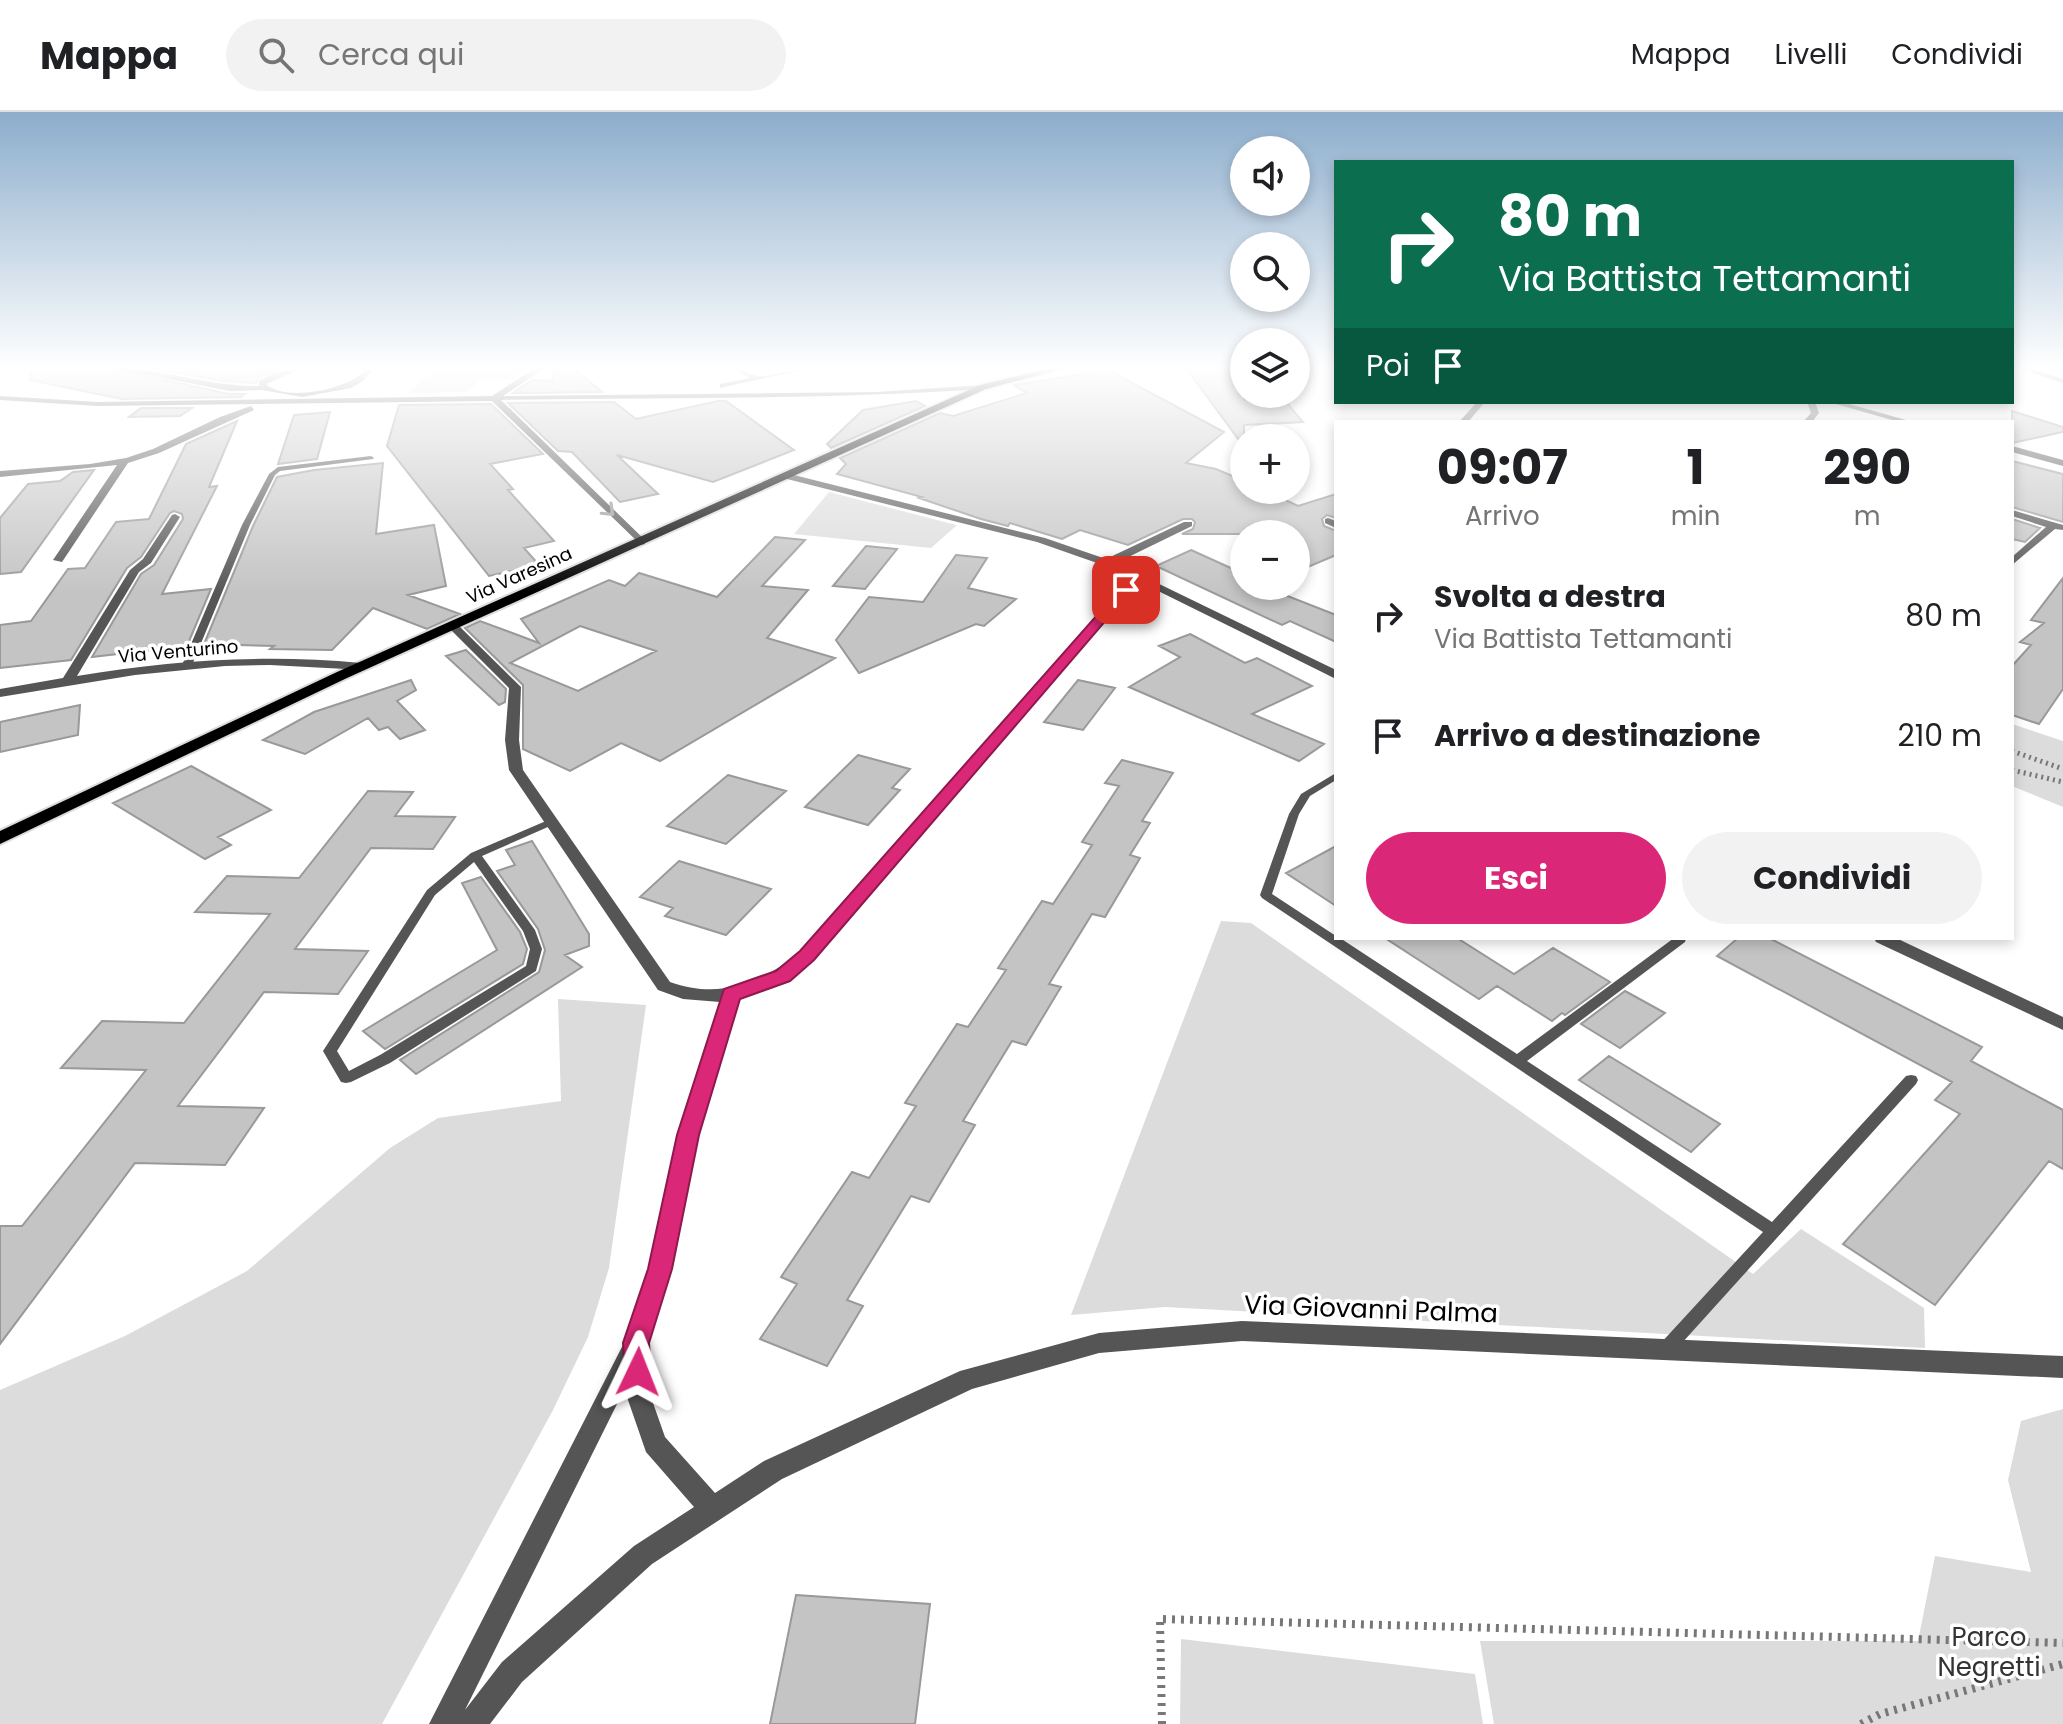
<!DOCTYPE html>
<html lang="it">
<head>
<meta charset="utf-8">
<style>
	body { margin:0; font-family:Poppins,sans-serif; background:#f2f2f2; color:#202124; height:100vh; display:flex; flex-direction:column; font-size:30px; white-space:nowrap }
	* { box-sizing:border-box; margin:0 }
	p { font-size:26px; color:#757577 }
	.icon { flex:none; width:44px; height:44px; fill:none; stroke:currentColor; stroke-width:2; stroke-linecap:round; stroke-linejoin:round }
	.map { position:relative; flex:1; overflow:hidden }
	.panel { position:absolute; left:1334px; top:308px; width:680px; height:520px; display:flex; flex-direction:column; background:#fff; border-radius:0px; box-shadow:0 4px 12px #0003 }
	.panel>* { flex:none }
	.banner { position:absolute; left:1334px; top:48px; width:680px; height:244px; border-radius:0px; box-shadow:0 4px 12px #0003; background:#0b6e4f; color:#fff; overflow:hidden }
	.tools { position:absolute; left:1230px; top:24px; display:grid; gap:16px }
	.tools a { display:grid; place-items:center; width:80px; height:80px; border-radius:50%; background:#fff; box-shadow:0 4px 12px #0003; font-size:40px }
	.pin { position:absolute; display:grid; place-items:center; width:68px; height:68px; color:#fff; margin:-34px; border-radius:16px; box-shadow:0 4px 12px #0006 }
	.me { position:absolute; width:88px; margin:-44px; rotate:2deg; stroke-linejoin:round; filter:drop-shadow(0 0 6px #0008) }
	.turn { display:flex; align-items:center; gap:28px; height:168px; padding:0 32px; font-size:36px }
	.turn .icon { width:104px; height:104px; stroke-width:2.5 }
	.turn b { display:block; font-size:56px; line-height:68px }
	.then { display:flex; align-items:center; height:76px; padding:0 32px; background:#0003; gap:16px; font-size:30px }
	.eta { display:flex; justify-content:space-evenly; align-items:center; height:136px; text-align:center }
	.eta b { font-size:48px; font-weight:700; line-height:56px }
	.primary-button { display:flex; gap:16px; margin-top:auto; padding:16px 32px }
	.primary-button a { flex:1; height:92px; border-radius:48px; background:#db2777; color:#fff; font-size:32px; font-weight:700; line-height:92px; text-align:center }
	.primary-button a+a { background:#f2f2f2; color:#202124 }
	ul { padding:0; list-style:none }
	li { display:flex; align-items:center; gap:24px; height:120px; padding:0 32px }
	li div { flex:1 }
	li b { display:block; font-size:30px }
	li em { font-style:normal }
	header { display:flex; align-items:center; gap:48px; box-sizing:border-box; height:112px; padding:0 40px; background:#fff; border-bottom:2px solid #e0e0e0 }
	header strong { font-size:38px }
	nav { display:flex; gap:44px; margin-inline-start:auto; font-size:28px }
	.search { width:560px; height:72px; background:#f2f2f2; display:flex; align-items:center; gap:20px; box-sizing:border-box; padding:0 28px; border-radius:44px; color:#757577; font-size:30px }
	.map>svg:first-child { display:block }
	.green { fill:#dcdcdc }
	.building { fill:#c4c4c4; stroke:#999; stroke-width:2; fill-rule:evenodd }
	.lines { fill:none; stroke-linecap:round; stroke-linejoin:round }
	.primary-casing { stroke:#dbdbdb; stroke-width:4 }
	.path-far1 { stroke:#777; stroke-width:5; stroke-dasharray:2 4; stroke-linecap:butt }
	.path { stroke:#777; stroke-width:8; stroke-dasharray:3 6; stroke-linecap:butt }
	.lane { fill:#555; fill-rule:evenodd }
	.street { fill:#555; fill-rule:evenodd }
	.primary { fill:#000; fill-rule:evenodd }
	.oneway { stroke:#999 }
	.route { fill:#db2777; stroke:#8e194d; stroke-width:2 }
	.labels { text-anchor:middle; dominant-baseline:central; stroke-width:7; stroke-linejoin:round; paint-order:stroke }
	.far-street-label { font-size:18px; fill:#000; stroke:#fff }
	.near-street-label { font-size:26px; fill:#000; stroke:#fff }
	.near-park-label { font-size:26px; fill:#333; stroke:#fff }
</style>
</head>
<body>
<header>
<strong>Mappa</strong>
<div class="search"><svg class="icon" aria-label="search" viewBox="0 0 24 24"><circle cx="10" cy="10" r="6"/><path d="M15 15l6 6"/></svg>Cerca qui</div>
<nav><a>Mappa</a><a>Livelli</a><a>Condividi</a></nav>
</header>
<div class="map">
<svg width="2063" height="1612" viewBox="0 0 2063 1612">
	<rect width="100%" height="100%" fill="#fff"/>
	<!-- green -->
	<path class="green" d="M435 256H491L488 261 493 256H525L514 267H481L467 280 408 281Z
		M829 380 956 413V414L931 436 794 422Z
		M2012 612 2063 629V695L2012 674Z
		M1221 809 1251 811 1753 1162 1801 1117 1924 1196 1925 1236 1165 1195 1071 1203Z
		M558 887 646 893 609 1156 588 1225 553 1298 382 1612H0V1278L125 1224 247 1159 390 1036 438 1006 561 989Z
		M2063 1297V1612H1494L1480 1529H1918L1935 1444 2031 1460 2008 1368 2021 1309Z
		M1181 1527 1475 1562 1483 1612H1180Z"/>
	<!-- building -->
	<path class="building" d="M31 256H109L229 282H245L241 285 122 287 30 268Z
		M151 256H279L258 266 256 271 222 269Z
		M1186 256 1244 259V288L1281 284 1303 310 1244 313V335Z
		M575 257 602 280 513 281 532 268 553 269 552 260Z
		M1108 258 1224 320 1186 351 1216 357 1244 369V378H1264L1298 394 1336 382V406L1327 403 1322 407 1324 414 1336 419V443L1296 460V422H1182L1193 417 1195 410 1192 407H1183L1128 433 1080 418 1062 427 1010 411 1008 414 981 407 919 386 922 385 837 362 846 352 840 346 940 301 953 304 1027 281 1014 273Z
		M718 289H726L794 338 713 370 617 343 658 382 620 390 572 340 558 339 508 291 614 290 636 307Z
		M916 289 925 294 831 336 827 332 863 298Z
		M491 292 543 342 490 352 513 377 508 378 554 429 524 436 539 453 489 464 387 334 399 293Z
		M141 296H192L180 304 129 305Z
		M2012 299 2063 315V320L2012 331Z
		M330 300 317 347 278 352 294 303Z
		M237 309 209 375 217 374 162 482 211 477 187 534 92 545 141 462 154 453 183 407 182 402 174 399 170 401 141 445 127 456 71 548 0 556V513L31 509 68 457 85 456 116 410 149 407 186 332Z
		M2012 349 2063 362V410L2012 395Z
		M383 351 376 422 434 413 446 474 408 483 460 502 427 517 373 496 332 538 270 537 274 534 204 532 253 414 277 365 314 358Z
		M94 358 21 460 0 462V406L28 372 60 369 73 360Z
		M2012 407 2040 416 2025 430 2012 427Z
		M775 425 805 428 762 474 808 478 767 526 835 546 660 649 621 631 570 659 523 637V573L465 516 480 509 539 531 521 507 609 468 625 474 639 461 717 485ZM580 514 656 539 578 579 510 551Z
		M866 434 897 437 865 477 833 474Z
		M1191 438 1244 462V474H1262L1336 503V530L1290 509 1282 513 1156 454Z
		M956 443 987 446 968 476 1016 487 984 514 976 512 859 561 836 528 869 485 923 490Z
		M2063 466V577L2039 612 2012 603V554L2031 533 2020 530 2044 511 2031 508Z
		M1190 522 1245 551 1257 546 1312 574 1252 602 1324 632 1299 649 1129 575 1180 545 1159 534Z
		M466 538 506 577 505 590 499 593 446 544Z
		M411 568 416 578 397 589 425 618 400 627 388 615 379 618 368 606 305 642 263 628 314 600Z
		M1078 568 1115 576 1083 618 1044 610Z
		M80 593 78 623 0 640V610Z
		M858 643 910 657 892 676 900 678 868 713 805 695Z
		M1122 648 1173 661 1142 709 1150 711 1130 743 1140 746 1105 805 1092 802 1049 872 1061 875 1026 933 1012 929 963 1009 975 1013 929 1090 911 1084 847 1188 863 1194 827 1254 760 1227 797 1172 781 1165 852 1060 869 1066 916 994 905 991 957 912 968 915 1006 858 998 856 1042 789 1053 792 1092 733 1082 730 1119 674 1105 671Z
		M191 654 271 698 218 725 231 733 205 747 113 691Z
		M728 663 786 679 726 732 667 714Z
		M368 679 413 680 395 704 455 705 433 737 371 736 295 837 368 839 338 882 264 880 178 994 264 996 225 1053 135 1051 0 1232V1114H22L146 958 61 956 102 909 184 911 270 802 195 800 227 764 299 766Z
		M532 729 589 822V834L565 843 582 855 416 962 400 948 539 860 545 838 538 817 497 759 515 753 506 738Z
		M1336 734V794L1286 761Z
		M679 749 771 777 726 823 665 804 673 796 640 785Z
		M481 765 520 820 527 837 523 852 385 937 363 919 497 838 462 771Z
		M1385 826H1457L1514 862 1553 836 1610 870 1565 903 1562 901 1552 909 1497 874 1479 887Z
		M1738 826H1769L1982 935 1971 949 2063 998V1057L2049 1049 1935 1193 1843 1132 1960 1002 1935 988 1952 970 1717 844Z
		M1625 879 1665 901 1620 936 1581 912Z
		M1609 944 1720 1012 1691 1040 1579 968Z
		M796 1483 930 1492 915 1612H770Z"/>
	<g class="lines">
		<!-- primary casing -->
		<g class="primary-casing">
			<path id="primary" d="M1049 256H1066L986 277 347 566 0 732V719L337 560 980 273Z"/>
		</g>
		<!-- path-far1 -->
		<path class="path-far1" d="M2012 639 2063 657
			M2012 658 2063 670"/>
		<!-- path -->
		<path class="path" d="M1162 1612 1160 1507 2063 1531
			M1861 1612 1880 1602 2063 1552"/>
		<!-- lane -->
		<path class="lane" d="M371 344 374 346 373 347 280 359 275 363 250 413 192 553 187 556 184 555 182 553 242 413 269 362 278 355Z
			M1336 661V668L1310 684 1299 702 1272 782 1336 824V826H1340L1517 942 1674 826H1686L1685 830 1527 949 1772 1110 1906 964 1911 963 1916 964 1918 968 1916 972 1672 1242 1666 1245 1660 1242 1658 1237 1660 1232 1763 1120 1262 786 1260 783 1289 702 1301 682Z
			M553 706 558 709 557 711 482 744 535 818 542 837 536 859 390 951 351 970 346 971 341 970 323 939 427 778 471 741ZM474 750 523 819 530 837 526 854 380 943 349 959 337 939 435 783Z"/>
		<!-- street -->
		<path class="street" d="M112 256C162 256 209 275 259 274V269L275 260 303 256 266 272C284 290 346 278 363 260L359 256H368L371 260 363 269 351 276 302 285 262 278 230 279Z
			M535 256H545L503 284 876 280 983 273 987 275 983 277C823 288 662 285 501 288L645 428V432L641 433 492 289 98 294 0 288V284L98 290 492 284Z
			M732 256C743 256 748 262 758 264 768 266 796 256 811 256L720 276V272L750 266Z
			M2018 256H2031L2063 267V271Z
			M1477 290H1485L1468 310H1459Z
			M1807 290H1815L1819 301 1812 310H1803L1811 301Z
			M1829 290H1842L1913 310H1899Z
			M251 294 254 298 159 341 128 351 62 450 53 448 117 353 0 365V359L90 352 126 346 153 337 220 305Z
			M2012 334 2063 348V354L2012 340Z
			M786 361 1045 426 1106 447 1184 410H1192V414L1116 451 1336 558V567L1144 472 1130 480 813 848 781 871 738 887 698 1023 671 1157 647 1232 652 1288 665 1325 715 1381 764 1349 960 1259 1099 1221 1242 1209 2063 1244V1266L1242 1229 1099 1241 972 1277 782 1367 652 1452 522 1570 490 1612H429L625 1229 649 1157 678 1023 720 890 683 887 658 878 509 658 505 628 509 576 447 514 457 512 521 575 519 628 523 658 670 870C720 888 761 871 801 840L1122 476 1136 467 1117 458 1037 430 783 366V362ZM627 1272 628 1288 646 1340 694 1395 634 1434 502 1550 465 1598Z
			M2012 398 2063 413V418L2055 417 2012 453V445L2046 415 2012 404Z
			M175 402 180 405 151 451 139 460 77 564C172 548 265 542 361 551L365 552V558L270 553 225 554 135 563 0 585V577L63 566 130 458 143 447 172 403Z
			M1328 406 1336 409V416L1325 411V407Z
			M1874 826H1896L2063 905V918L1876 830Z"/>
		<!-- primary -->
		<use href="#primary" class="primary"/>
	</g>
	<!-- one-way arrows -->
	<defs><path id="oneway-chevron" d="M-2-3.5L2.5 0L-2 3.5" fill="none" stroke-width="1.6" stroke-linecap="round" stroke-linejoin="round" transform="scale(2)"/></defs>
	<use class="oneway" href="#oneway-chevron" transform="translate(609 399) rotate(44)"/>
	<!-- sky -->
	<linearGradient id="sky" x2="0" y2="1"><stop stop-color="#8cadcc"/><stop offset="0.53" stop-color="#fff"/><stop offset="1" stop-color="#fff" stop-opacity="0"/></linearGradient>
	<rect width="2063" height="482" fill="url(#sky)"/>
	<!-- route -->
	<path class="route" d="M1121 476 1132 478 814 848 790 869 740 887 699 1023 672 1157 649 1231 651 1260 647 1268 638 1272 629 1268 625 1260 623 1231 648 1157 677 1023 724 877 776 859 800 839Z"/>
	<g class="labels">
		<!-- far-street labels -->
		<g class="far-street-label">
			<text transform="translate(519 463) rotate(-24)">Via Varesina</text>
			<text transform="translate(178 539) rotate(-5)">Via Venturino</text>
		</g>
		<!-- near-street labels -->
		<g class="near-street-label">
			<text transform="translate(1371 1197) rotate(2)">Via Giovanni Palma</text>
		</g>
		<!-- near-park labels -->
		<g class="near-park-label">
			<text x="1989" y="1525">Parco<tspan x="1989" dy="30">Negretti</tspan></text>
		</g>
	</g>
</svg>
<div class="tools">
<a><svg class="icon" aria-label="sound" viewBox="0 0 24 24"><path d="M4 9h4l5-4v14l-5-4H4zM17 9q2 3 0 6"/></svg></a>
<a><svg class="icon" aria-label="search" viewBox="0 0 24 24"><circle cx="10" cy="10" r="6"/><path d="M15 15l6 6"/></svg></a>
<a><svg class="icon" aria-label="layers" viewBox="0 0 24 24"><path d="M12 4l9 5-9 5-9-5zM3 14l9 5 9-5"/></svg></a>
<a>+</a>
<a>−</a>
</div>
<div class="pin" style="left:1126px;top:478px;background:#d93025"><svg class="icon" aria-label="arrive" viewBox="0 0 24 24"><path d="M6 21V4h12l-3 4 3 4H6"/></svg></div>
<svg class="me" style="left:638px;top:1260px" viewBox="-20 -20 40 40"><path d="M0-17L14 15 0 8-14 15z" fill="#db2777" stroke="#fff" stroke-width="4"/></svg>
<div class="banner">
<div class="turn"><svg class="icon" aria-label="right" viewBox="0 0 24 24"><path d="M7 20v-9h11M14 6l5 5-5 5"/></svg><div><b>80 m</b>Via Battista Tettamanti</div></div>
<div class="then">Poi<svg class="icon" aria-label="arrive" viewBox="0 0 24 24"><path d="M6 21V4h12l-3 4 3 4H6"/></svg></div>
</div>
<section class="panel">
<div class="eta">
<div><b>09:07</b><p>Arrivo</p></div>
<div><b>1</b><p>min</p></div>
<div><b>290</b><p>m</p></div>
</div>
<ul>
<li><svg class="icon" aria-label="right" viewBox="0 0 24 24"><path d="M7 20v-9h11M14 6l5 5-5 5"/></svg><div><b>Svolta a destra</b><p>Via Battista Tettamanti</p></div><em>80 m</em></li>
<li><svg class="icon" aria-label="arrive" viewBox="0 0 24 24"><path d="M6 21V4h12l-3 4 3 4H6"/></svg><div><b>Arrivo a destinazione</b></div><em>210 m</em></li>
</ul>
<div class="primary-button"><a>Esci</a><a>Condividi</a></div>
</section>
</div>
</body>
</html>
